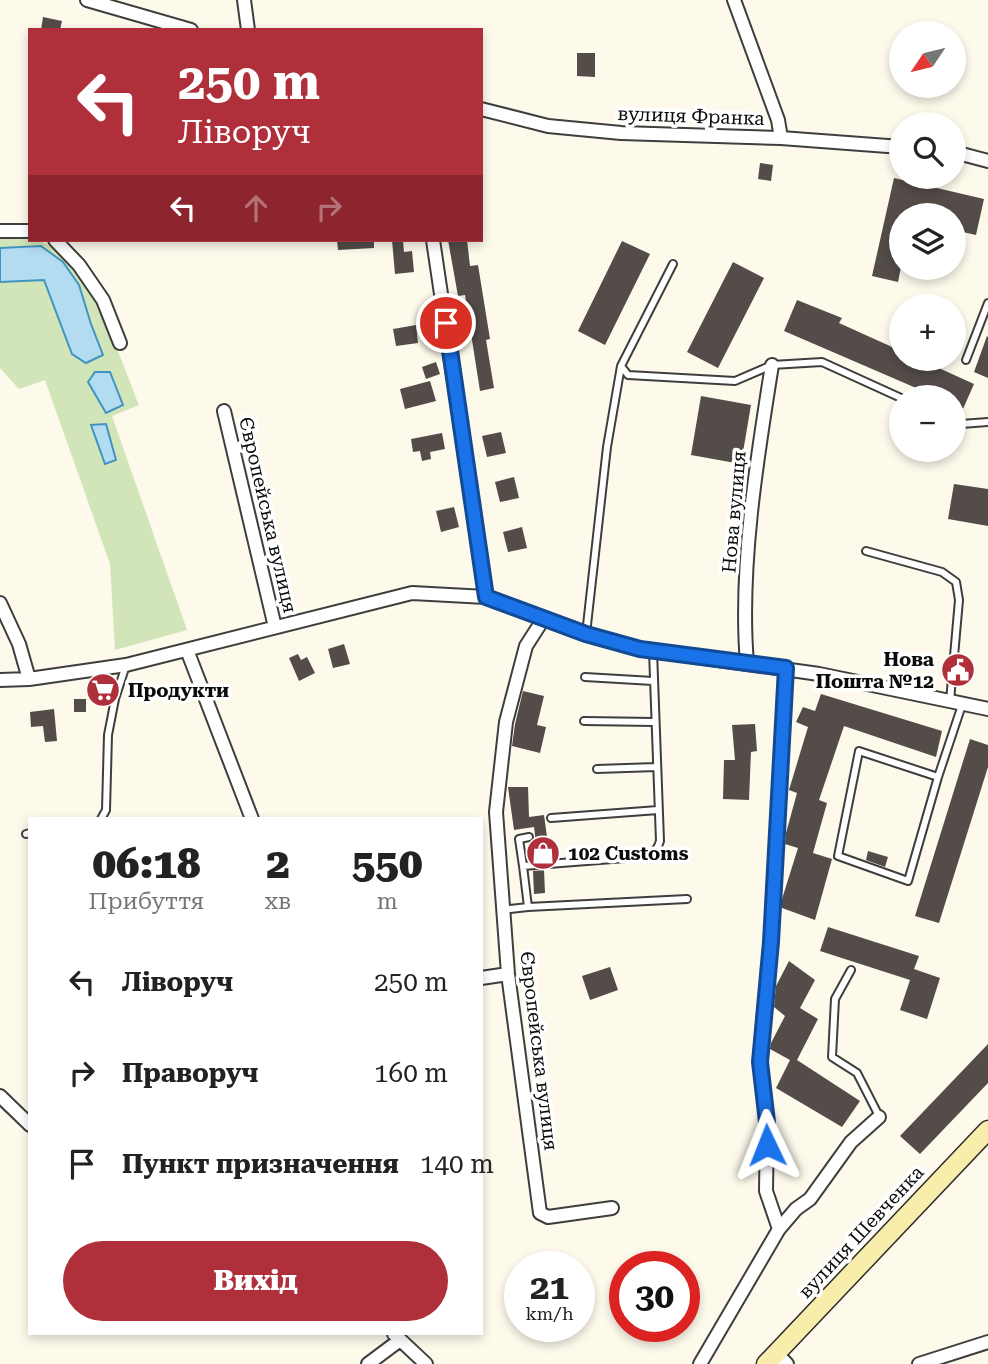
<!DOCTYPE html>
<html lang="uk">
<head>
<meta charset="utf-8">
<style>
	body { margin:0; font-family:"Roboto Serif",serif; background:#f2f2f2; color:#222; height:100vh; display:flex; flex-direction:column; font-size:26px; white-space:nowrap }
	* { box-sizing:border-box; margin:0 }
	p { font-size:23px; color:#767676 }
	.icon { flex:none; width:38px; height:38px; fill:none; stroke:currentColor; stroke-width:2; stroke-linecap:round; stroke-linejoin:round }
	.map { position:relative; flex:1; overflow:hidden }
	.drawer { position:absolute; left:28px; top:817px; width:455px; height:518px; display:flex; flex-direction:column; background:#fff; border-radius:0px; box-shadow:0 4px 10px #0003 }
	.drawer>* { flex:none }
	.banner { position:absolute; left:28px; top:28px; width:455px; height:214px; border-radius:0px; box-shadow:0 4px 10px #0003; background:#af2f3a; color:#fff; overflow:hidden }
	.needle { width:46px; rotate:235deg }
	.buttons { position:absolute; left:889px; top:21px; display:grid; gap:14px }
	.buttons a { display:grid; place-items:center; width:77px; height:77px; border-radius:50%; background:#fff; box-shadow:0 4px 10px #0003; font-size:35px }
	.speed { position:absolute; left:504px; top:1251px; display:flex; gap:14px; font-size:35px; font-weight:700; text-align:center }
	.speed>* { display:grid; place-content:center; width:91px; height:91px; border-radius:50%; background:#fff; box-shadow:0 4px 10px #0003; line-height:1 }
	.speed small { font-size:18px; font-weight:400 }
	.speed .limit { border:10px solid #d22; background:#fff; color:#111 }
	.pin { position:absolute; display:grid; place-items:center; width:60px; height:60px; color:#fff; margin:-30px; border:4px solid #fff; border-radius:50%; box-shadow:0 2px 7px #0007 }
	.me { position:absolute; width:77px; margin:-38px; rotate:358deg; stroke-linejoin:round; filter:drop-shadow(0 0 5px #0008) }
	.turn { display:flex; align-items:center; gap:24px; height:147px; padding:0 35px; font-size:32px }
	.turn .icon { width:91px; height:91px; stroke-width:2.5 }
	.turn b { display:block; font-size:49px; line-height:60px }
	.lanes { display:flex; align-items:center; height:66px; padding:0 35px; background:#0003; justify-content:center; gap:35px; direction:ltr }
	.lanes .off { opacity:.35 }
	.eta { display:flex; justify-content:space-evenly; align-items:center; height:119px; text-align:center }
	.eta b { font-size:42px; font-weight:800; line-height:49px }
	.button { display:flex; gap:14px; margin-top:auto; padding:14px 35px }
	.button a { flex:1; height:80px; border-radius:42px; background:#af2f3a; color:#fff; font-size:28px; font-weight:800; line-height:80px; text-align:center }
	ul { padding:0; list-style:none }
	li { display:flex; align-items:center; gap:21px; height:91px; padding:0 35px }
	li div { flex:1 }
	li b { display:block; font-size:26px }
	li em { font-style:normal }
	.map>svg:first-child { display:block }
	.green { fill:#d1e5b8 }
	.water { fill:#b4dcf1; stroke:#4194c2; stroke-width:2 }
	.building { fill:#534c49 }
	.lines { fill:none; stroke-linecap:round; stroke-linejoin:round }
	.lane-casing { stroke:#3e3e3e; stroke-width:10 }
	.street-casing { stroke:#3e3e3e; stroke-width:16 }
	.secondary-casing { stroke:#2d2d2d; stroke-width:21 }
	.lane { stroke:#fff; stroke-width:6 }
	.street { stroke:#fff; stroke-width:12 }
	.secondary { stroke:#f8edab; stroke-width:18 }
	.route-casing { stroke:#114b97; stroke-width:18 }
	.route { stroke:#1a73e8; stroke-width:12 }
	.labels { text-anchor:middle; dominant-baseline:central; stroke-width:7; stroke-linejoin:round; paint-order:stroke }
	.street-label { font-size:19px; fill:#0b0b0b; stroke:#fff }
	.poi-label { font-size:19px; font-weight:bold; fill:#0b0b0b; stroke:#fff; text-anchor:start }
</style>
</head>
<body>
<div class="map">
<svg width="988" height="1364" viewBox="0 0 988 1364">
	<rect width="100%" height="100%" fill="#fdf9eb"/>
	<!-- green -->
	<path class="green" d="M30 236V240C82 240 122 363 139 405L112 416 187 630 115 650 110 564 45 380 19 389 0 368V238Z"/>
	<!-- water -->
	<path class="water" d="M41 246 63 262 79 285 91 324 103 355 86 363 72 354 44 280 0 282V248Z
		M95 372H110L123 405 106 413 88 382Z
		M106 424 116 460 105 464 91 425Z"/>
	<!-- building -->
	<path class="building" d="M43 17 62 21 60 30H41Z
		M577 53H595V77L577 76Z
		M760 163 773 165 771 181 758 179Z
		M894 178 984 199 976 235 954 230V215H901V267L898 282 872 276Z
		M337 240H374V248L338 250Z
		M392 240H403L404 252 412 251 414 272 395 274Z
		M448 240H467L470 266 478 265 490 339 486 340 494 388 480 391 465 295 458 296Z
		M622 241 650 254 605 345 578 331Z
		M733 262 764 278 718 368 687 352Z
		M797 300 842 318 839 323 901 351V359H919L974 384 963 409 954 405V397H937L784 331Z
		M416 325 418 343 396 346 393 329Z
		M987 336 988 337V378L974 372Z
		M436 362 440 374 426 379 422 367Z
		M430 381 436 401 405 409 400 389Z
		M701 396 751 405 741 464 691 455Z
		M501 432 506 453 487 457 482 436Z
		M442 433 445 449 430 452 431 459 422 461 420 451 413 452 411 439Z
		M514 477 519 498 500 502 495 482Z
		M954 484 988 489V526L948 519Z
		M454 507 459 527 441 532 436 511Z
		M522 527 527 548 508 552 503 532Z
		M344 644 350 664 333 668 328 649Z
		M298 654 301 660 307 657 315 673 299 681 289 658Z
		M523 691 544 696 537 725 546 727 540 753 512 746 515 724Z
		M821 694 942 731 936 757 844 726 819 800 827 803 813 853 832 859 815 920 782 908V899L798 848 785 844 786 833 797 793 789 790 808 727 796 722 803 707 815 711Z
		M74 699H86V712H74Z
		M54 709 57 741 45 742 43 726 31 727 30 712Z
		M755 724 757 751 751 752 749 800 723 799 724 760H735L732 725Z
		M970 739 988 745V767L939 923 915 916Z
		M508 787H528L529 817 544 815 550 858 538 859 534 827 514 830Z
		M868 851 888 857 885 867 866 860Z
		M544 870 545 893 534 894 533 871Z
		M828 927 919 956 914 969 940 978 927 1019 900 1010 910 980 820 951Z
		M789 961 815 980 800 1008 818 1019 797 1060 860 1101 842 1127 776 1088 790 1060 770 1049 771 1043 785 1016 774 1007 776 986Z
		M610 967 618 990 590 1000 582 976Z
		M988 1044V1083L920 1154 900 1136Z"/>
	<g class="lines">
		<!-- lane casing -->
		<g class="lane-casing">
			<path id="lane" d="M966 360 988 303
				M621 366 628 375 735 381 772 365 822 362 901 398
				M954 421 961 424 988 422
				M866 551 942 572 956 582 959 600 950 701
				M586 634 607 447 621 366 673 264
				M585 677 653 681
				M584 721 654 722
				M597 769 656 767
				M938 777 908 881 838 856 859 751 938 777 962 705
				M551 818 658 810
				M101 819 106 810 108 735 115 699 126 665
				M26 834 30 833
				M523 866 519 839 529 837
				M528 907 687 899
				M510 909 528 907 523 866 638 857C650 855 656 854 660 841L653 651
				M851 970 835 999 832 1057 857 1073 879 1116"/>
		</g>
		<!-- street casing -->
		<g class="street-casing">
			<path id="street" d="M87 0 191 30
				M244 0 248 30
				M734 0 778 120 781 138
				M481 109 548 126 621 133 781 138 901 147
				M954 152 988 161
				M0 231H30
				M55 240 79 265 103 300 120 343
				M433 240 486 597
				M224 411 275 627
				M0 603 19 644 29 679
				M544 618 526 646 506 722 496 812 508 974 540 1213 548 1217 612 1208
				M187 650 252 819
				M747 663C739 569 757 458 772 365
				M0 680 29 679 126 665 412 593 486 597 586 634 640 649 819 674 988 709
				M481 978 508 974
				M0 1096 30 1125
				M779 1229 766 1191 767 1122 760 1062 771 941 786 669
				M394 1334 426 1364
				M776 1353 787 1364
				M368 1364 400 1340
				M700 1364 779 1229 796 1209 810 1199 851 1142 879 1117
				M919 1364 988 1342"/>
		</g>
		<!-- secondary casing -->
		<g class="secondary-casing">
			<path id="secondary" d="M766 1364 988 1130"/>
		</g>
		<!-- lane -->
		<use href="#lane" class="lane"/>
		<!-- street -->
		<use href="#street" class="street"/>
		<!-- secondary -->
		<use href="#secondary" class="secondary"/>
	</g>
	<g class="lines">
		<!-- route casing -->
		<g class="route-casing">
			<path id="route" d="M446 323 486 597 586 634 640 649 786 668 771 942 760 1062 767 1122V1145"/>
		</g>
		<!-- route -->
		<use href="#route" class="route"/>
	</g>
	<!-- icons -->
	<defs>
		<g id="civic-disc" transform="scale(1.75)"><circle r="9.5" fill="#af2f3a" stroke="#fff"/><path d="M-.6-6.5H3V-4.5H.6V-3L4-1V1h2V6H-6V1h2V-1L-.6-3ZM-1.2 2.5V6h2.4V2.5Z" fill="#fff"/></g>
		<g id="supermarket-disc" transform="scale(1.75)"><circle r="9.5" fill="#af2f3a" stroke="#fff"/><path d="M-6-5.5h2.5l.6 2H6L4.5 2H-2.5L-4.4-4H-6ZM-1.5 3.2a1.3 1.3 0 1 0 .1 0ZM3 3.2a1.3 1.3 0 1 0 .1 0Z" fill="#fff"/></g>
		<g id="shop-disc" transform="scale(1.75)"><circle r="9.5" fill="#af2f3a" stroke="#fff"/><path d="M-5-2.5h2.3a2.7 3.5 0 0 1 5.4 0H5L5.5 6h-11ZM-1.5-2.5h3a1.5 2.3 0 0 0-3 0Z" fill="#fff"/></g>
	</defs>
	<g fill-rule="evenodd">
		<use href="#civic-disc" x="958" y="670"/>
		<use href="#supermarket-disc" x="103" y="690"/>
		<use href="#shop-disc" x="543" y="853"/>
	</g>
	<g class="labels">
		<!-- street labels -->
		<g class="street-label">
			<text transform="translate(691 116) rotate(2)">вулиця Франка</text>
			<text transform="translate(734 512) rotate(-85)">Нова вулиця</text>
			<text transform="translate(268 515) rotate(77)">Європейська вулиця</text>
			<text transform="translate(539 1051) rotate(83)">Європейська вулиця</text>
			<text transform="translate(861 1232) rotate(-47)">вулиця Шевченка</text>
		</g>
		<!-- poi labels -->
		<g class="poi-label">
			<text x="934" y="659" text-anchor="end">Нова<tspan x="934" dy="22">Пошта №12</tspan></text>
			<text x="128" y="690">Продукти</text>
			<text x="568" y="853">102 Customs</text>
		</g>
	</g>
</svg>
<div class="buttons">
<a><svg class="needle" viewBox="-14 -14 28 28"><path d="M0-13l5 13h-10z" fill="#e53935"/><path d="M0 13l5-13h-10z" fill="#767676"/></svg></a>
<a><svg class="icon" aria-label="search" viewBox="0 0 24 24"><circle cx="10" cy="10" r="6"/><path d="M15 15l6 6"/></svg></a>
<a><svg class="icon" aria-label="layers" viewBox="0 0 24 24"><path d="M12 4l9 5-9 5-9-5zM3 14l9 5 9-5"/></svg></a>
<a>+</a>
<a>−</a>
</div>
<div class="speed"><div>21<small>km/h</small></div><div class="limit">30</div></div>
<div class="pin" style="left:446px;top:323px;background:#d93025"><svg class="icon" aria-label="arrive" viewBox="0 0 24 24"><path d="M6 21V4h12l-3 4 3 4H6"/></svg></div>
<svg class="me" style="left:767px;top:1145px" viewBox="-20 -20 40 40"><path d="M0-17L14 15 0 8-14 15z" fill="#1a73e8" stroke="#fff" stroke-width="4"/></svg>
<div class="banner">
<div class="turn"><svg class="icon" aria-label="left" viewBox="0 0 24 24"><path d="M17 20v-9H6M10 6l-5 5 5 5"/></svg><div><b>250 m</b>Ліворуч</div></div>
<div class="lanes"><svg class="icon" aria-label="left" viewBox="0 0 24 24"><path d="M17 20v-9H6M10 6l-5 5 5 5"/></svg><svg class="icon off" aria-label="ahead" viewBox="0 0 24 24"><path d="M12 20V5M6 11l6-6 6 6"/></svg><svg class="icon off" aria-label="right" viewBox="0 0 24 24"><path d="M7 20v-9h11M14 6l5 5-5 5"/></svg></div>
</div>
<section class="drawer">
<div class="eta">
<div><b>06:18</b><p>Прибуття</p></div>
<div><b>2</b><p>хв</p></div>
<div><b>550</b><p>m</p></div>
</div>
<ul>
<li><svg class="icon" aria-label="left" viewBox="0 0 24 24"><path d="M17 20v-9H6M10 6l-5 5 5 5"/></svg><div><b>Ліворуч</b></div><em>250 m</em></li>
<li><svg class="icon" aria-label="right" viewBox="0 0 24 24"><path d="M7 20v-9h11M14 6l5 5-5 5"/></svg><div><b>Праворуч</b></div><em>160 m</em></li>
<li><svg class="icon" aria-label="arrive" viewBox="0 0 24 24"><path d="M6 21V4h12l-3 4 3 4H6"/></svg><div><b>Пункт призначення</b></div><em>140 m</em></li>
</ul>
<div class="button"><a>Вихід</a></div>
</section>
</div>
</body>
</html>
